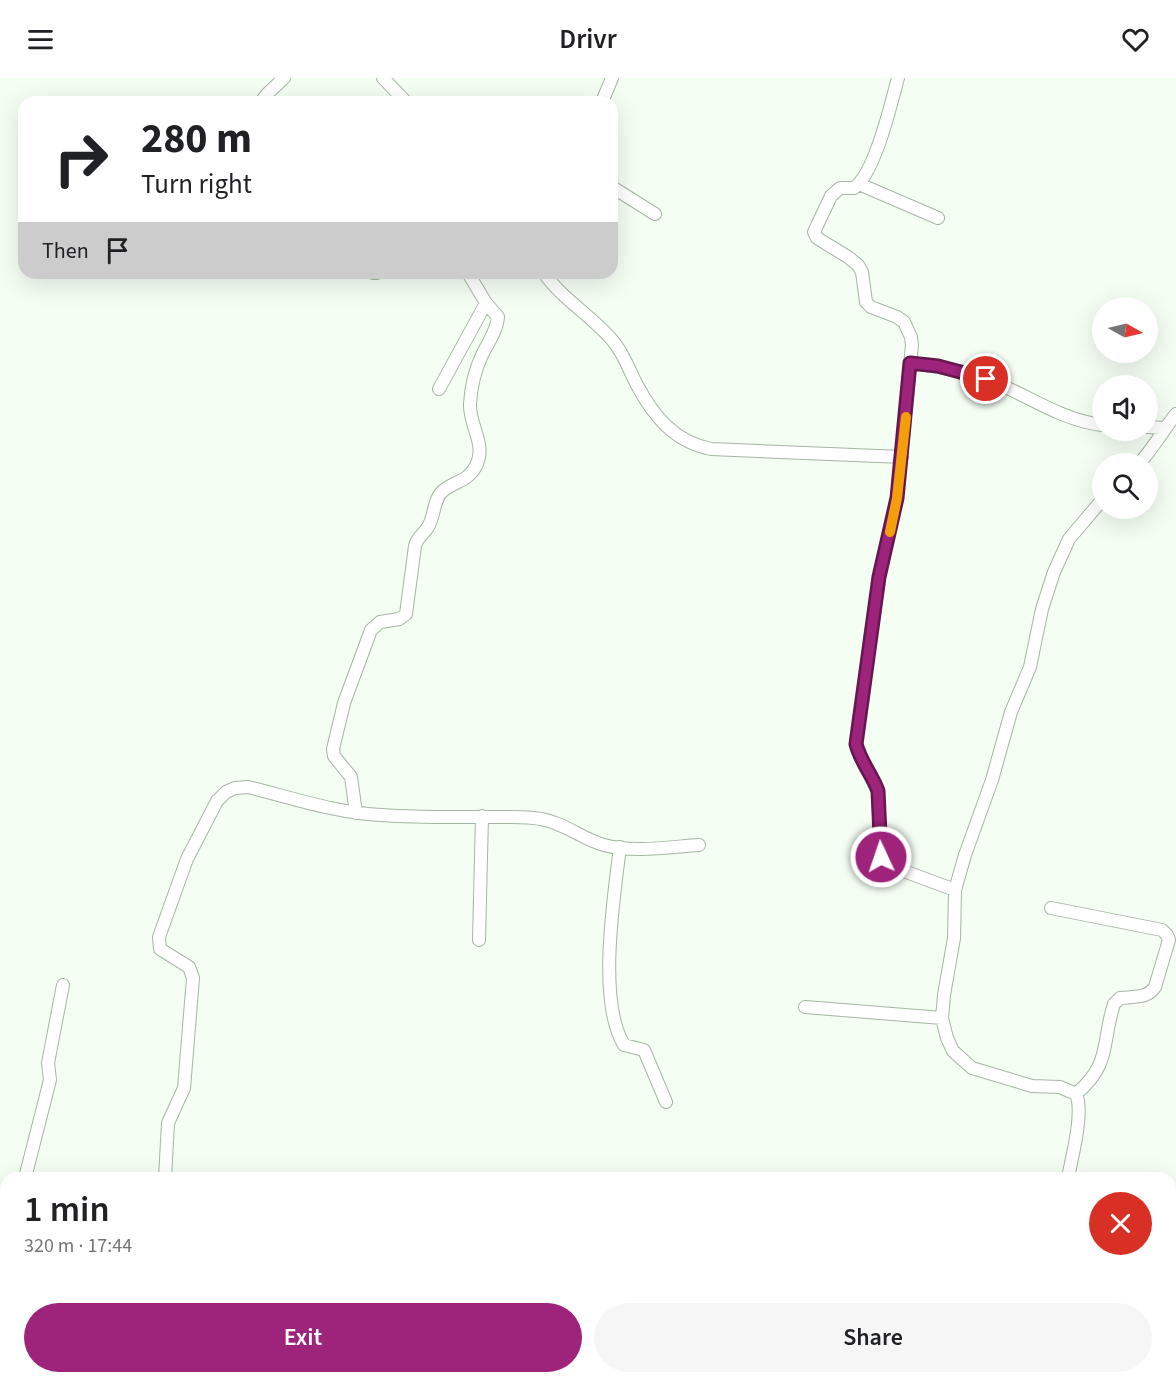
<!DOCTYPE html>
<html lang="en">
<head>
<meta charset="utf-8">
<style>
	body { margin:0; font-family:"Source Sans 3",sans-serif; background:#f6f6f6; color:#202124; height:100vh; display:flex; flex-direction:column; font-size:22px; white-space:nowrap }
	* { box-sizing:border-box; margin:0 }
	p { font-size:20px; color:#757577 }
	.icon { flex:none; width:33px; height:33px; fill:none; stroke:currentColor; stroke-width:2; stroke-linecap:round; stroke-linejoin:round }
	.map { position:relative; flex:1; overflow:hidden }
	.sheet { position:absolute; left:0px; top:1094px; width:1176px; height:212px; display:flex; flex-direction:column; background:#fff; border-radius:18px 18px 0 0; box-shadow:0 6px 24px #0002 }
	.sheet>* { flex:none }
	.top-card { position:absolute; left:18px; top:18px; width:600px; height:183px; border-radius:18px; box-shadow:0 6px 24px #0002; background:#fff; color:#202124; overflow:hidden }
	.needle { width:39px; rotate:98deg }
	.controls { position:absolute; left:1092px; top:219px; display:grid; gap:12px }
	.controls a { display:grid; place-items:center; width:66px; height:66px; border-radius:50%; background:#fff; box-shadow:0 6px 24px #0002; font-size:30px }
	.pin { position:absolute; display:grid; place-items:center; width:51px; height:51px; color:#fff; margin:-26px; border:3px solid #fff; border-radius:50%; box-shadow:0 2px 6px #0007 }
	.me { position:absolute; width:66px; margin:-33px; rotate:357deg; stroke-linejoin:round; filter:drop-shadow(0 0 4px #0008) }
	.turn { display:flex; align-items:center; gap:21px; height:126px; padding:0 24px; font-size:27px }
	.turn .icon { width:78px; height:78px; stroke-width:2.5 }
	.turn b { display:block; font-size:42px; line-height:51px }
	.then { display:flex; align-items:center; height:57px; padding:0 24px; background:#0003; gap:12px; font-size:22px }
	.round { display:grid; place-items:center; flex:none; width:63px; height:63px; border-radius:32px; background:#f6f6f6 }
	.summary { display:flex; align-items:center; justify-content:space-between; height:102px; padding:0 24px }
	h1 { font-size:36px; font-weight:600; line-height:45px }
	.action { display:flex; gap:12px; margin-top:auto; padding:12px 24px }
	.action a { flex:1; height:69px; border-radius:36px; background:#9e237a; color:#fff; font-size:24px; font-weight:600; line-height:69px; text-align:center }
	.action a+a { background:#f6f6f6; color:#202124 }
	header { display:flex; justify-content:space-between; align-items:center; height:78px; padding:0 24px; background:#fff; font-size:27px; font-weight:600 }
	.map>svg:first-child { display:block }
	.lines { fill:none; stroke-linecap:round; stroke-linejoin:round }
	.minor-casing { stroke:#a5b5a3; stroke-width:14 }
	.minor { stroke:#fff; stroke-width:12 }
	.route-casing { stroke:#67174f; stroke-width:15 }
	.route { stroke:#9e237a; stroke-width:10 }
	.slow { stroke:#f59e0b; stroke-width:10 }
</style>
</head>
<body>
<header><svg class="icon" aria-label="menu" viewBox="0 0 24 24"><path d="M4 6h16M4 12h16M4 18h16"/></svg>Drivr<svg class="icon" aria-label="heart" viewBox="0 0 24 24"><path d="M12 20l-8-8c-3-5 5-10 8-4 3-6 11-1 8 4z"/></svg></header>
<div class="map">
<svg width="1176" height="1304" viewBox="0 0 1176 1304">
	<rect width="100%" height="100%" fill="#f4fef3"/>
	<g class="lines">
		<!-- minor casing -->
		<g class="minor-casing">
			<path id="minor" d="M383 0 406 24
				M898 0C891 26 875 95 854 110H840L831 118 814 154 817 160 848 179 858 187 862 194 866 224 871 229 897 239 904 244 911 259 912 267 897 420 879 499 856 666C861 686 872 696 878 713L881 779 885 785 893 789 955 812
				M261 24 267 16 284 0
				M602 24 612 0
				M859 106 938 140
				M612 109 655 136
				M373 195H377
				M544 195C563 222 592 238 613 263 624 276 629 292 637 307 654 339 675 364 711 371L902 379
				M910 285C936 288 962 292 987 301 1026 316 1060 342 1102 347
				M439 311 486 225
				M1148 349 1165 350
				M1139 386C1153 370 1163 353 1176 336
				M356 735 351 699 334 678 333 671 344 625 371 552 380 544 399 541 406 536 415 468C417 459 423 457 428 449 435 438 433 420 444 412 456 403 468 403 476 388 487 366 469 348 470 326 471 309 475 292 482 277 488 265 497 252 498 239L486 225 468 195
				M620 769C614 819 597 923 624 967L644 972 666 1024
				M1051 830 1162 852 1167 857 1169 862 1155 909C1147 921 1134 918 1120 920L1114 926C1101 966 1112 985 1076 1016
				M479 862 482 738
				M805 929 942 940
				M25 1100 50 1002 48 985 63 907
				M165 1100 168 1045 184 1010 193 900 189 889 160 871 159 859 187 781 217 723 226 714 235 710 248 709C293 720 336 735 382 737 420 740 458 739 496 739 511 739 526 738 541 741 565 745 582 761 604 767 634 775 669 769 699 767
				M1068 1100C1072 1078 1084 1035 1076 1016L1060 1009 1032 1008 972 990 953 973 947 960 942 940 944 917 954 860 955 812 965 777 992 702 1011 634 1030 589 1042 531 1054 494 1069 461 1102 422
				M0 1211 6 1184
				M1170 1284 1176 1285
				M1097 1299 1098 1304
				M155 1303V1299
				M225 1304V1299"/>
		</g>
		<!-- minor -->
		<use href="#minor" class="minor"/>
	</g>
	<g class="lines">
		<!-- route casing -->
		<g class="route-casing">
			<path id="route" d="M881 779 878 713C872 696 861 685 856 666L879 499 897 420 910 285 938 288 986 301"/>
		</g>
		<!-- route -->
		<use href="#route" class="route"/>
		<!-- slow -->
		<path class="slow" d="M890 454 897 420 906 339"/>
	</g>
</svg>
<div class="controls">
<a><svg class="needle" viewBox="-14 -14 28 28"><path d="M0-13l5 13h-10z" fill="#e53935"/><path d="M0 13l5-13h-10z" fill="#757577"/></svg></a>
<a><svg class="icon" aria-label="sound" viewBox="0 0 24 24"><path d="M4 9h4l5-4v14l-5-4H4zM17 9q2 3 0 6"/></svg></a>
<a><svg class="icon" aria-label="search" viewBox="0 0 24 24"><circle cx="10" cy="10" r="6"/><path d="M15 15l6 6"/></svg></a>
</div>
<div class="pin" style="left:986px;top:301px;background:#d93025"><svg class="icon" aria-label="arrive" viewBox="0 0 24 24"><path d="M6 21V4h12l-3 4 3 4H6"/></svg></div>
<svg class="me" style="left:881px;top:779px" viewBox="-20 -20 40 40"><circle r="17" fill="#9e237a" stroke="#fff" stroke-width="3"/><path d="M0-11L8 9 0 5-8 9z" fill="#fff"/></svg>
<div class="top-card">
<div class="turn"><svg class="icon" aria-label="right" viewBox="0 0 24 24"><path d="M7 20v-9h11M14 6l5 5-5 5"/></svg><div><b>280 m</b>Turn right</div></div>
<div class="then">Then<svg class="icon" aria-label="arrive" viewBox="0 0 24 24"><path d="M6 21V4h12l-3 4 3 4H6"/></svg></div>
</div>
<section class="sheet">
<div class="summary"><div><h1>1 min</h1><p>320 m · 17:44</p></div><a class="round" style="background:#d93025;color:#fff"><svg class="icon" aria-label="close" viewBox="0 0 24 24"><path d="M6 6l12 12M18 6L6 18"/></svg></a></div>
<div class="action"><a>Exit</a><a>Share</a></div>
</section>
</div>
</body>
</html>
